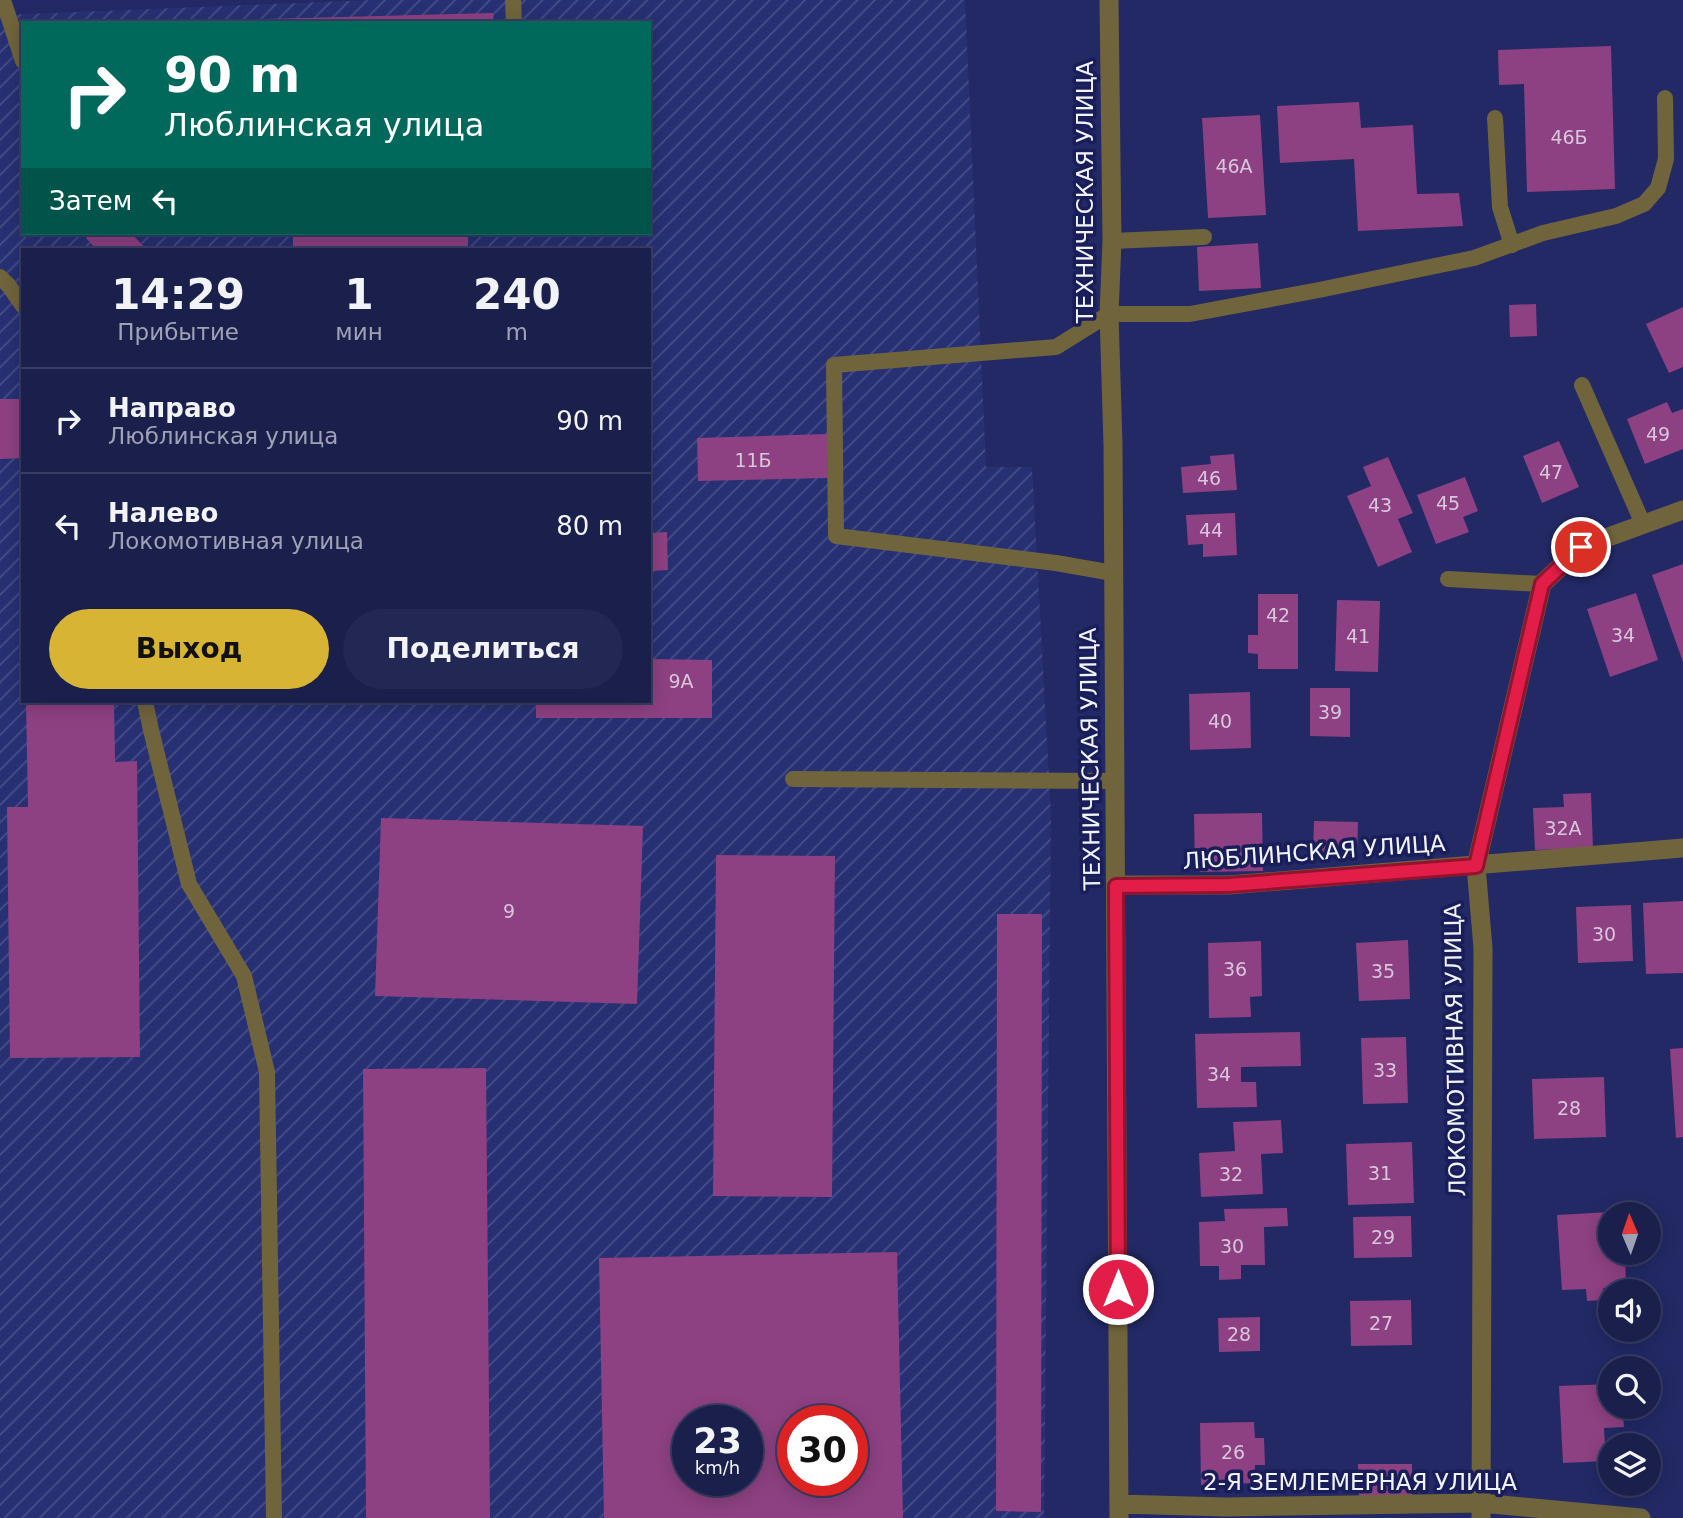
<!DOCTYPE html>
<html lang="ru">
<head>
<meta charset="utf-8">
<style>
	body { margin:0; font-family:"DejaVu Sans",sans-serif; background:#232753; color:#f1f3f6; height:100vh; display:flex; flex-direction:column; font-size:26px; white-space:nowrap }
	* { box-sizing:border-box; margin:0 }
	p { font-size:23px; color:#9fa2b5 }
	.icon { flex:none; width:38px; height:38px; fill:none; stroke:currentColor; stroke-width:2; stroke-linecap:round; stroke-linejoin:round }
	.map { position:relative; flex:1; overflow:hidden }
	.details { position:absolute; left:21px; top:248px; width:630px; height:455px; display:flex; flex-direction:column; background:#1a1f4c; border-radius:0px; box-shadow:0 4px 18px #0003,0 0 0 2px #383d64 }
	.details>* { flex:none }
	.top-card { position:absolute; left:21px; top:21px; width:630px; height:214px; border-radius:0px; box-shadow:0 4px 18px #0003,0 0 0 2px #383d64; background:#00695c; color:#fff; overflow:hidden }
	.needle { width:46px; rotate:358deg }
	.fabs { position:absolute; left:1598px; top:1202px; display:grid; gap:14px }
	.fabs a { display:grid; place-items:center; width:63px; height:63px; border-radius:50%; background:#1a1f4c; box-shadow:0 4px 18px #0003,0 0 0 2px #383d64; font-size:35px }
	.speed { position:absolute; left:672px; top:1405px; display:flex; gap:14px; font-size:35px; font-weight:700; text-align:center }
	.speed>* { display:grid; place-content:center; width:91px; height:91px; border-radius:50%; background:#1a1f4c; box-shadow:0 4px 18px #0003,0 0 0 2px #383d64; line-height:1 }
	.speed small { font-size:18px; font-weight:400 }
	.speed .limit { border:10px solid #d22; background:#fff; color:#111 }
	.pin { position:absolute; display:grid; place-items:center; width:60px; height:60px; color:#fff; margin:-30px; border:4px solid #fff; border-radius:50%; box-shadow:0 2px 7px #0007 }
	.me { position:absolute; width:77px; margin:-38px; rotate:0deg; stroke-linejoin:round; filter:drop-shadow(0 0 5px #0008) }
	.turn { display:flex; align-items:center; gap:24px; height:147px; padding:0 28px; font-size:32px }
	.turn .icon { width:91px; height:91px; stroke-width:2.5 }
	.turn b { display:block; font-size:49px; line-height:60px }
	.then { display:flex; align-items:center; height:66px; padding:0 28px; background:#0003; gap:14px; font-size:26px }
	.eta { display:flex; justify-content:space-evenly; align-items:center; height:119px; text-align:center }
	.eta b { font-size:42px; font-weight:600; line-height:49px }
	.action { display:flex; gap:14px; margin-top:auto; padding:14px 28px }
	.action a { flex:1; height:80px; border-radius:42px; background:#d7b434; color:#111; font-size:28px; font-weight:600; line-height:80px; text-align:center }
	.action a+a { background:#232753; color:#f1f3f6 }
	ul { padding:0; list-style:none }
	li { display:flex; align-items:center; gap:21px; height:105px; padding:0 28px; border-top:2px solid #383d64 }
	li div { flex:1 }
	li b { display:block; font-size:26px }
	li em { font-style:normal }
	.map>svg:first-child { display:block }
	.industrial { fill:url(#industrial-furrows); fill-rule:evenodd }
	.building { fill:#8d4182; fill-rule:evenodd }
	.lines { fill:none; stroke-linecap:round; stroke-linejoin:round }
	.service { stroke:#70643c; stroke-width:16 }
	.minor { stroke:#70643c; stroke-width:19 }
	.route-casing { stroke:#92132f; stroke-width:18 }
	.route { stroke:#e11d48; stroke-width:12 }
	.labels { text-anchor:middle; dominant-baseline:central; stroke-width:7; stroke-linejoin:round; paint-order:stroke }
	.number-label { font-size:19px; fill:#d8c6dd }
	.street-label { font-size:23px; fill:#f1f3fb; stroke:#191e5a }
</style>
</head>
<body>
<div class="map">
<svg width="1683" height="1518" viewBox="0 0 1683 1518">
	<defs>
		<pattern id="industrial-furrows" width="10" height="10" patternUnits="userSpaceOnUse" patternTransform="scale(1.75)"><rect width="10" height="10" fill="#273073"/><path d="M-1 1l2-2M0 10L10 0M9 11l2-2" fill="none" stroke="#474e88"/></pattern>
	</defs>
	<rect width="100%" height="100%" fill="#222965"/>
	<!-- industrial -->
	<path class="industrial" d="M373 0H965L986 467H1032L1051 815 1044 1518H0V15ZM23 23H649V233H23ZM23 250H649V702H23ZM688 1421H747V1480H688ZM793 1421H852V1480H793Z"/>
	<!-- building -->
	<path class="building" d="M493 13 494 23H222V20Z
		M1611 46 1615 189 1527 192 1524 84 1499 85 1498 50Z
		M1359 102 1361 128 1413 125 1417 194 1459 193 1463 226 1358 231 1354 159 1280 163 1277 106Z
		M1260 115 1266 215 1208 218 1202 118Z
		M91 233H131L147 250H97L86 238Z
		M293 233H468V250H293Z
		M1258 243 1261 288 1199 291 1197 247Z
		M1536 304 1537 336 1510 337 1509 305Z
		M1683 307V367L1669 373 1646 324Z
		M0 399H23V458L0 459Z
		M1667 402 1672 413 1683 409V449L1645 464 1627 419Z
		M827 434 828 478 698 481 697 438Z
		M1559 441 1579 487 1542 503 1523 456Z
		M1234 454 1237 490 1183 493 1181 467 1211 464 1210 456Z
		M1388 457 1413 513 1398 519 1412 552 1378 567 1347 496 1371 486 1363 467Z
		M1465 477 1478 511 1463 517 1469 532 1436 544 1417 495Z
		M1235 513 1237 555 1203 557V544L1188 545 1186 515Z
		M667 532 668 570 649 571V533Z
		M1683 564V662L1652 575Z
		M1636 593 1658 660 1610 677 1587 609Z
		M1258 594H1298V669H1258V654L1248 653V635H1258Z
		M1337 600 1380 601 1378 672 1335 671Z
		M649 659 712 660V718H536V702H649Z
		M1310 688H1350V737L1310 736Z
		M1250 692 1251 748 1190 750 1189 694Z
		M26 702H114L115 762 137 761 140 1057 10 1058 7 807H28Z
		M1591 793 1593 848 1535 850 1533 808 1564 807 1563 794Z
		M1262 813 1263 871 1195 872 1194 814Z
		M381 818 643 826 637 1004 375 996Z
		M1314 821 1358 822 1357 857 1313 856Z
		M716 855 835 856 832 1197 713 1196Z
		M1683 901V973L1646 974 1643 903Z
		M1631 905 1633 961 1578 963 1576 907Z
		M997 914H1042L1041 1512 996 1511Z
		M1408 940 1410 999 1359 1001 1356 943Z
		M1261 941 1262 996 1250 997 1251 1017 1209 1018 1208 943Z
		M1300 1032 1301 1066 1241 1067V1082H1256L1257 1107 1197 1108 1195 1034Z
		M1406 1037 1408 1103 1363 1104 1361 1038Z
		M1683 1048V1137L1676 1138 1670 1049Z
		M486 1068 490 1518H366L363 1069Z
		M1604 1077 1606 1137 1534 1139 1532 1079Z
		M1281 1120 1283 1153 1261 1154 1263 1194 1201 1197 1199 1153 1235 1151 1233 1122Z
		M1412 1142 1414 1203 1348 1205 1346 1144Z
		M1287 1208 1288 1226 1264 1227 1265 1265H1241V1279L1219 1280V1266H1200L1199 1222 1225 1221 1224 1209Z
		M1610 1212H1622V1214H1610V1253H1625L1626 1286 1603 1288 1604 1300 1587 1301 1586 1289 1562 1290 1557 1215Z
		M1411 1216 1412 1257 1354 1258 1353 1217Z
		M897 1252 903 1518H604L599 1258ZM688 1421H747V1480H688ZM793 1421H852V1480H793Z
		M1411 1300 1412 1345 1351 1346 1350 1301Z
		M1260 1317V1351L1219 1352 1218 1318Z
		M1610 1384V1407H1635V1414L1623 1415 1624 1427 1604 1428 1606 1461 1563 1463 1559 1386Z
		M1254 1422 1255 1438H1264L1265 1465H1255V1483L1201 1485 1200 1423Z
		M1358 1464H1412V1507H1359Z"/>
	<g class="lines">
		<!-- service -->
		<path class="service" d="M3 0 23 61
			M513 0 514 23
			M1495 118 1500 207 1512 245
			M1112 241 1204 237
			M0 277 9 286 23 306
			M1582 385 1643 524
			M1113 573 1056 563 836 536 834 365 1056 347 1109 314H1190L1319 290 1474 258 1543 233 1616 216 1644 204 1658 188 1666 159 1665 98
			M1448 579 1542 584
			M145 702 151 730 189 884 244 976 267 1072 274 1518
			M793 779 1116 781"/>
		<!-- minor -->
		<path class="minor" d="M1109 0 1112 241 1109 314 1113 445 1119 1518
			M1116 885H1229L1683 848
			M1119 1504 1225 1507 1481 1503 1641 1518
			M1481 1518 1483 948 1476 866 1542 584 1581 547 1683 510"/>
	</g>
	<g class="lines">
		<!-- route casing -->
		<g class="route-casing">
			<path id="route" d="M1118 1289 1116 886 1229 885 1476 866 1542 584 1581 547"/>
		</g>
		<!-- route -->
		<use href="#route" class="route"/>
	</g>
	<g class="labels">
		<!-- number labels -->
		<g class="number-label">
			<text x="1569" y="137">46Б</text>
			<text x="1234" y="166">46А</text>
			<text x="1658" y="434">49</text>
			<text x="753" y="460">11Б</text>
			<text x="1551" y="472">47</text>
			<text x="1209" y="478">46</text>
			<text x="1448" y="503">45</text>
			<text x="1380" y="505">43</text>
			<text x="1211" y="530">44</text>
			<text x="1278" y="615">42</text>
			<text x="1623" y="635">34</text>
			<text x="1358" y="636">41</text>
			<text x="681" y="681">9А</text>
			<text x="1330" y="712">39</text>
			<text x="1220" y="721">40</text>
			<text x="1563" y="828">32А</text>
			<text x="509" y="911">9</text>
			<text x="1604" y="934">30</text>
			<text x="1235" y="969">36</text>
			<text x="1383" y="971">35</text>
			<text x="1385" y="1070">33</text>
			<text x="1219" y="1074">34</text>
			<text x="1569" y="1108">28</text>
			<text x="1380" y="1173">31</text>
			<text x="1231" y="1174">32</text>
			<text x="1383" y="1237">29</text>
			<text x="1232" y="1246">30</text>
			<text x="1381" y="1323">27</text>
			<text x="1239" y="1334">28</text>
			<text x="1233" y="1452">26</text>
		</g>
		<!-- street labels -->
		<g class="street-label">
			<text transform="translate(1085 192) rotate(-90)">ТЕХНИЧЕСКАЯ УЛИЦА</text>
			<text transform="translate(1090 759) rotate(-91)">ТЕХНИЧЕСКАЯ УЛИЦА</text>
			<text transform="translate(1314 852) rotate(-4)">ЛЮБЛИНСКАЯ УЛИЦА</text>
			<text transform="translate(1455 1050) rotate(-91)">ЛОКОМОТИВНАЯ УЛИЦА</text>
			<text x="1360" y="1482">2-Я ЗЕМЛЕМЕРНАЯ УЛИЦА</text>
		</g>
	</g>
</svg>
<div class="fabs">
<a><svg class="needle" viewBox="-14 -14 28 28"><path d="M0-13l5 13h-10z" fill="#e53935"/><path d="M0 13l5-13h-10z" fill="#9fa2b5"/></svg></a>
<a><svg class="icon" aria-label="sound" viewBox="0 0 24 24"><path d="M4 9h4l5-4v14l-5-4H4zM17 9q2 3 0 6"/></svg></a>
<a><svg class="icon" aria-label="search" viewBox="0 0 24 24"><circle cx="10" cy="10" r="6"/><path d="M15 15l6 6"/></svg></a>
<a><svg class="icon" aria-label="layers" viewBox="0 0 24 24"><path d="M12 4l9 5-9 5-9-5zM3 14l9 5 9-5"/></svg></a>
</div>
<div class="speed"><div>23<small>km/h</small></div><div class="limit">30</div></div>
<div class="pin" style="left:1581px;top:547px;background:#d93025"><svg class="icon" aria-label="arrive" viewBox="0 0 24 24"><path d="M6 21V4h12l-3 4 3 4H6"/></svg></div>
<svg class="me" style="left:1118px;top:1289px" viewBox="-20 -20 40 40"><circle r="17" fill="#e11d48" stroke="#fff" stroke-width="3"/><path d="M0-11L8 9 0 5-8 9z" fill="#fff"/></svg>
<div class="top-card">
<div class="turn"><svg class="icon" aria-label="right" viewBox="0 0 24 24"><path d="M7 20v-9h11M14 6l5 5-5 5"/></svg><div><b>90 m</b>Люблинская улица</div></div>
<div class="then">Затем<svg class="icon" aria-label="left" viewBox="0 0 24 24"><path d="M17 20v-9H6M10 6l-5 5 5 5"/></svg></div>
</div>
<section class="details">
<div class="eta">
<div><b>14:29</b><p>Прибытие</p></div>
<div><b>1</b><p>мин</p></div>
<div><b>240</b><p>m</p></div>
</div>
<ul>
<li><svg class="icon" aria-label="right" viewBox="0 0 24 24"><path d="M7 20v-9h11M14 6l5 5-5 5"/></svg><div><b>Направо</b><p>Люблинская улица</p></div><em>90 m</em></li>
<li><svg class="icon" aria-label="left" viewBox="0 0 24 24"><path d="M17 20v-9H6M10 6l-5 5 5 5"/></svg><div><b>Налево</b><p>Локомотивная улица</p></div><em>80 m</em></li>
</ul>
<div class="action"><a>Выход</a><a>Поделиться</a></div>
</section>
</div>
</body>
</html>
